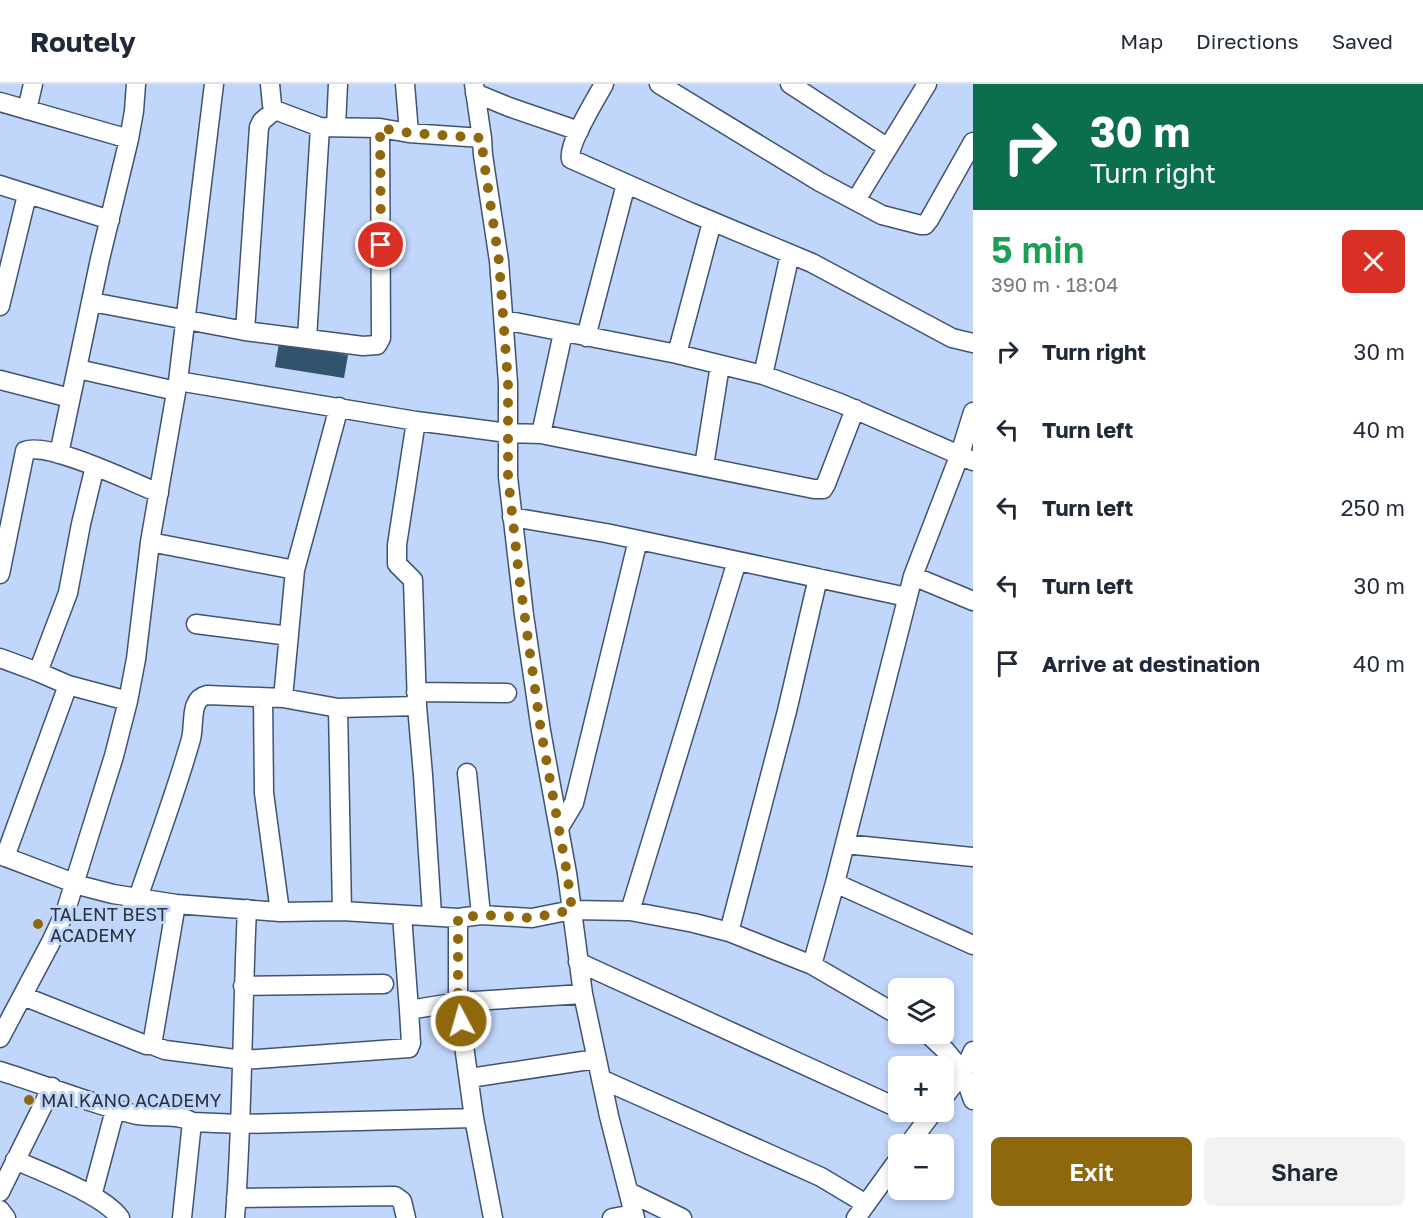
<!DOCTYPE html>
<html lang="en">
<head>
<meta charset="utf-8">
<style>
	body { margin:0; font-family:"Golos Text",sans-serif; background:#f2f2f3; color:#1f2937; height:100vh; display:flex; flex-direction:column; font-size:22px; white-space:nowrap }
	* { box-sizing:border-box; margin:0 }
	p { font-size:20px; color:#747a83 }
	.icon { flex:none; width:33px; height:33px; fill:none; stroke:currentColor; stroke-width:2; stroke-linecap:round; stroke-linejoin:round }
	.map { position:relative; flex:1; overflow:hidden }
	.details { display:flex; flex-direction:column; background:#fff; width:450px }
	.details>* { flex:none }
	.hud { background:#0b6e4f; color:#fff; overflow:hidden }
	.buttons { position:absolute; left:888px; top:894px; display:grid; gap:12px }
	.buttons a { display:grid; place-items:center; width:66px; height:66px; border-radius:9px; background:#fff; box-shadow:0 3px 9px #0003; font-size:30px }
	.pin { position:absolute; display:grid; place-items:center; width:51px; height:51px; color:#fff; margin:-26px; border:3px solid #fff; border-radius:50%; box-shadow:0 2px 6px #0007 }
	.me { position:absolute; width:66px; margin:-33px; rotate:354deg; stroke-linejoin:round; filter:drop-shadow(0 0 4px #0008) }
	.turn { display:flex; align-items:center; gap:21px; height:126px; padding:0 18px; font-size:27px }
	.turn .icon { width:78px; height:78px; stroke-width:2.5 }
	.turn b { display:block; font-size:42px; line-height:51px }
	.round { display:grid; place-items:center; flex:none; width:63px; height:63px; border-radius:9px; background:#f2f2f3 }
	.headline { display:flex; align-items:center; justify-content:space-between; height:102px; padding:0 18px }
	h1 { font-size:36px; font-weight:600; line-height:45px; color:#1e9e55 }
	.button { display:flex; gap:12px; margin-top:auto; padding:12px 18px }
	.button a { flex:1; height:69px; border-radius:9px; background:#8f680d; color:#fff; font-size:24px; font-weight:600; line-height:69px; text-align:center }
	.button a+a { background:#f2f2f3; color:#1f2937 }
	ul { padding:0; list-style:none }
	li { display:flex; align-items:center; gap:18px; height:78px; padding:0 18px }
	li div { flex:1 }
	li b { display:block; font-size:22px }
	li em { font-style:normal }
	header { display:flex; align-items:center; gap:36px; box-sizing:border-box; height:84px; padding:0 30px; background:#fff; border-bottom:2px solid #e0e1e3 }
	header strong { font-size:28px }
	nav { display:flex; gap:33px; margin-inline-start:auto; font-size:21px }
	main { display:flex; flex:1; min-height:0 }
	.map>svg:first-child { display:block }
	.building { fill:#31536b }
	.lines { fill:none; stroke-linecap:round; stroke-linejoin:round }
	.street-casing { stroke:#415373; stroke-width:21 }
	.street { stroke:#fff; stroke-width:18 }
	.route { stroke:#8f680d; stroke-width:10; stroke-dasharray:0 18 }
	.poi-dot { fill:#8f680d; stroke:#c0d6fb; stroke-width:2 }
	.labels { text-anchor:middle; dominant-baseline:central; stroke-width:6; stroke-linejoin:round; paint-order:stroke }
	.poi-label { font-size:18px; fill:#2a3241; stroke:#c0d6fb; text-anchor:start }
</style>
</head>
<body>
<header>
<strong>Routely</strong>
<nav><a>Map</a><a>Directions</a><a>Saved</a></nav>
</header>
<main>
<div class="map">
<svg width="973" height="1134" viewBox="0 0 973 1134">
	<rect width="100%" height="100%" fill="#c0d6fb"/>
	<!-- building -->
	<path class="building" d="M279 259 348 271 344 294 275 283Z"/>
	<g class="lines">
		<!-- street casing -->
		<g class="street-casing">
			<path id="street" d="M270 0 272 21 275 26 320 43 380 44 409 49 482 54
				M405 0 409 49
				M474 0 482 54 483 71 499 177 508 299V393L524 531 541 647 567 789 583 910 609 1032 635 1134
				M604 0C596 15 567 61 571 75L690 128 812 179 952 254 973 259
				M659 0 820 98 882 131 921 141H925L929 136 973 58
				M790 0 888 64
				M475 9 509 23 579 47
				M0 18 129 55
				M27 26 33 0
				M336 42 338 0
				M0 101 110 136
				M856 116 927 0
				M92 218 245 247 363 262 377 261 381 254 380 44
				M0 222 27 111
				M504 236 677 270 763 291 840 319 973 377
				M245 247 259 43 262 37 275 26
				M586 253 626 100
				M307 255 320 43
				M677 270 712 138
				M78 285 176 307
				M763 291 790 170
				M0 296 70 314
				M178 297 416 337 508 349 541 350 814 405H823L826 400 855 325
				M416 337 397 461V480L413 496 417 622 423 691 432 831
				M541 350 563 249
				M59 370 100 175 129 55 134 27 136 0
				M704 382 720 281
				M512 433 606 449 907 513
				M150 458 295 486
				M0 490 25 367C48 357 133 399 159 409
				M913 492 973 517
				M196 540 289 552
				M0 574 38 588 68 601 128 617
				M38 588 68 509 81 440 95 382
				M416 608 507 609
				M263 614 264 709 280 828
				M283 614 295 486 339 323
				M338 624 342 827
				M467 689 481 831
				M559 744 574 719 638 456
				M845 760 973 773
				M0 771 82 802 113 810 176 820 280 828 342 827 458 834 481 831 532 834 572 826 630 827 694 839 729 848 812 881 898 931
				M5 773 68 601
				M835 799 973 861
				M138 814C156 761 176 708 191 655 195 639 189 615 207 611L283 614 338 624 417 622
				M630 827 737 477
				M458 834V918L474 1034 493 1134
				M729 848 787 627 818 494
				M578 878 898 1024
				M812 881 835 799 913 492 960 370 973 328
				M243 902 384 900
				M23 912 146 961H152L176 820
				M409 926 458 918 583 910
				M928 950 945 966 963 988 973 1016
				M0 954 51 858 66 826 114 672 128 617 136 575 150 458 178 297 214 0
				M152 961 165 966 243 976 409 964 411 959 409 926 402 831
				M0 987C46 1001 90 1020 137 1031 152 1034 180 1029 192 1038L240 1040 474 1034
				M470 994 596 975
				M601 995 821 1093 866 1120
				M944 1013 963 988 973 967
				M909 1060 933 1028
				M15 1076C42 1088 104 1111 120 1134
				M0 1108 52 1003
				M629 1108 682 1134
				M92 1112 115 1026
				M236 1114 395 1112 402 1117 406 1134
				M0 1126 6 1134
				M182 1134 192 1038
				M235 1134C243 1031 242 928 247 825
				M612 1134 634 1130
				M856 1134 898 1076"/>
		</g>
		<!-- street -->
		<use href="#street" class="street"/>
	</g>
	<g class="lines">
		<!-- route -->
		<path class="route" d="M381 161 380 44 409 49 482 54 483 71 499 177 508 299V393L519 492 541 647 567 789 572 826 532 834 482 831 458 834V918L461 937"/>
	</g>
	<!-- markers -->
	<g class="poi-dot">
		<circle cx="38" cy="840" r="6"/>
		<circle cx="29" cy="1016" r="6"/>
	</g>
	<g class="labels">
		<!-- poi labels -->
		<g class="poi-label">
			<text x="50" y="830">TALENT BEST<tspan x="50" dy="21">ACADEMY</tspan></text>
			<text x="41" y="1016">MAI KANO ACADEMY</text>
		</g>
	</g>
</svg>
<div class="buttons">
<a><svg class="icon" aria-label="layers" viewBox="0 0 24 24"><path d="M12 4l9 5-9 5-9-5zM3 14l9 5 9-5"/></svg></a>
<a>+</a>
<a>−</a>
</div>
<div class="pin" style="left:381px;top:161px;background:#d93025"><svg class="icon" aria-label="arrive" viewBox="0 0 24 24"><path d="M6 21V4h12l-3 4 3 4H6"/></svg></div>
<svg class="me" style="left:461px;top:937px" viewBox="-20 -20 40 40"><circle r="17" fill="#8f680d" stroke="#fff" stroke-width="3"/><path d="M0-11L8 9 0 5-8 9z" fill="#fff"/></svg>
</div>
<section class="details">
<div class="hud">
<div class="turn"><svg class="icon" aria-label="right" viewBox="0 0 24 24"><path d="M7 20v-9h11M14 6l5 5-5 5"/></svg><div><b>30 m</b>Turn right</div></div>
</div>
<div class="headline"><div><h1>5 min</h1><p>390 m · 18:04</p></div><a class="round" style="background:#d93025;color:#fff"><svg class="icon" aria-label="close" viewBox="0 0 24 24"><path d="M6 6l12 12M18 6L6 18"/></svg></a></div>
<ul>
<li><svg class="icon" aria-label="right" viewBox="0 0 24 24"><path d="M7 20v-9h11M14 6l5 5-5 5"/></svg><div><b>Turn right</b></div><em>30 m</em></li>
<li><svg class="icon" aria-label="left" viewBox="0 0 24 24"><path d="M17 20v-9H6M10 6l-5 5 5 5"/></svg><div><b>Turn left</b></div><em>40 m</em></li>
<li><svg class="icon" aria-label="left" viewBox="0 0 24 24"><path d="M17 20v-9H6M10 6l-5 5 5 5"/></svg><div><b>Turn left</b></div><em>250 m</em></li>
<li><svg class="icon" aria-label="left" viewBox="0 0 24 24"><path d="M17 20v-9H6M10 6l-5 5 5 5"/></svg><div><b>Turn left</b></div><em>30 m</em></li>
<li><svg class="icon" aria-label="arrive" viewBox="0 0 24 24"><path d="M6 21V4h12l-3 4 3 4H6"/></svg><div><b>Arrive at destination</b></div><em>40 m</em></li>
</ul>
<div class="button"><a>Exit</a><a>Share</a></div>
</section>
</main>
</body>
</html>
